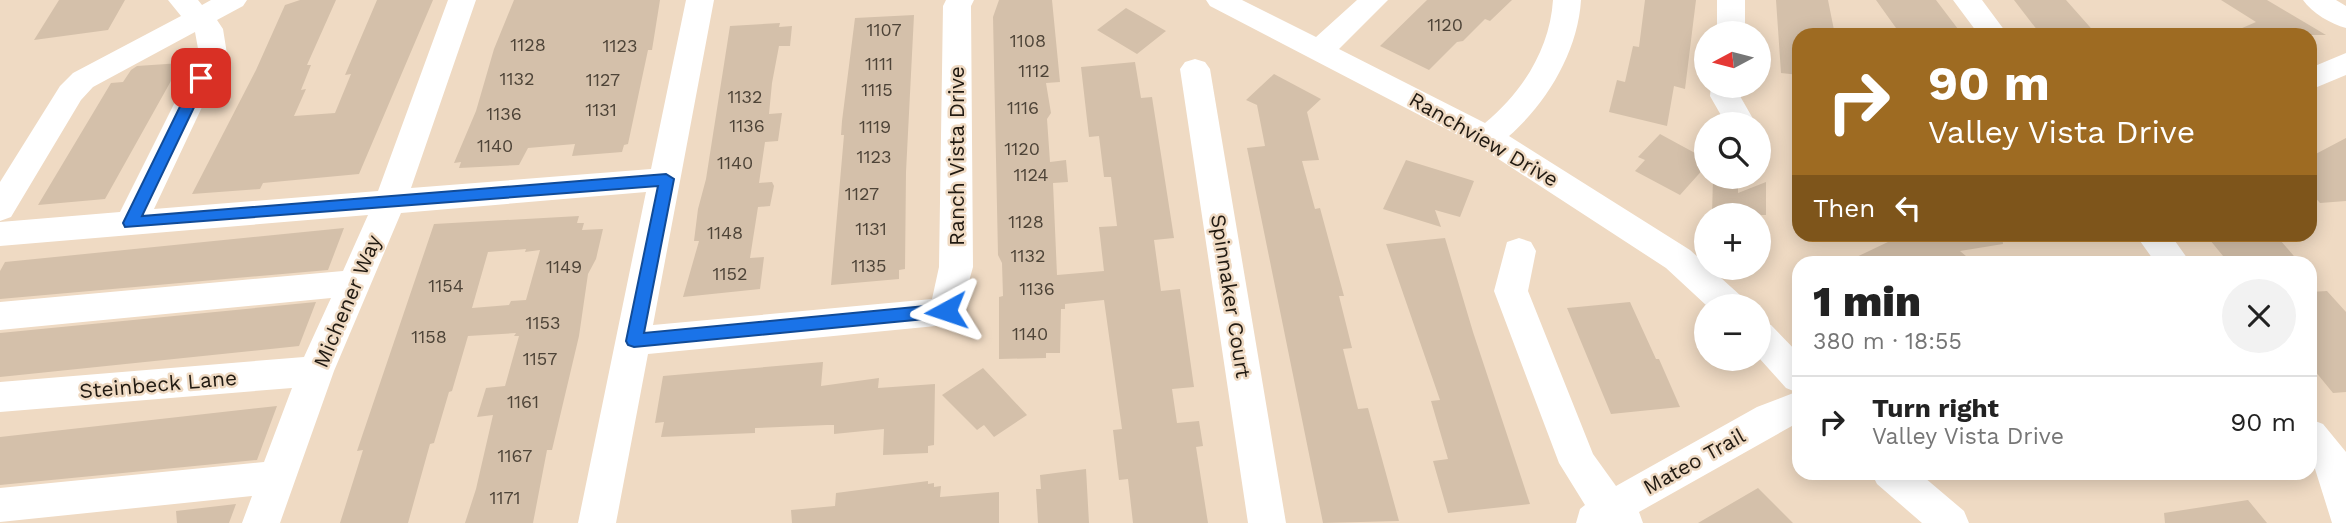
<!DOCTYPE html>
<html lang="en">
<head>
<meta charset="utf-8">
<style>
	body { margin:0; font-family:"Work Sans",sans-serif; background:#f2f2f2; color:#222; height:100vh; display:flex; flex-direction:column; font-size:26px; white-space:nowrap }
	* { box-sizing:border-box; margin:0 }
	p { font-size:23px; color:#767676 }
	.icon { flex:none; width:38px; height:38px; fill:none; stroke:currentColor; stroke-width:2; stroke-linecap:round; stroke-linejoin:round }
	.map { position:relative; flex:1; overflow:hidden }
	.panel { position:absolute; left:1792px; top:256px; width:525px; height:224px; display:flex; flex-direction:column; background:#fff; border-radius:21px; box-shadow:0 4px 18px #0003 }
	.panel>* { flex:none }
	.top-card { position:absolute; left:1792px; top:28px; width:525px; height:214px; border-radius:21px; box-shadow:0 4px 18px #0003; background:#9e6b22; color:#fff; overflow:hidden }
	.needle { width:46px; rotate:263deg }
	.tools { position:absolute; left:1694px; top:21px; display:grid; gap:14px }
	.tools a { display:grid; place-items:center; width:77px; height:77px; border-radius:50%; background:#fff; box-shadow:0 4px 18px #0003; font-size:35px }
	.pin { position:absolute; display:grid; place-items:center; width:60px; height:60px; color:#fff; margin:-30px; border-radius:14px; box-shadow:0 4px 10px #0006 }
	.me { position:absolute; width:77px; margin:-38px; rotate:265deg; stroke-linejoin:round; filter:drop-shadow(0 0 5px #0008) }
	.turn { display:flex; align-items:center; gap:24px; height:147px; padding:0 21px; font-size:32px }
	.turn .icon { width:91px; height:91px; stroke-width:2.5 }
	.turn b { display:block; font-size:49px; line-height:60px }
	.then { display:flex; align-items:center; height:66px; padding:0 21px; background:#0003; gap:14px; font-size:26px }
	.round { display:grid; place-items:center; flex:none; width:74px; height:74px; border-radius:37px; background:#f2f2f2 }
	.summary { display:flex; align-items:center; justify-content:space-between; height:119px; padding:0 21px }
	h1 { font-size:42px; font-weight:800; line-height:52px }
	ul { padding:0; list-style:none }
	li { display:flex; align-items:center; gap:21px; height:91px; padding:0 21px; border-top:2px solid #e0e0e0 }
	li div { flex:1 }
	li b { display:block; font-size:26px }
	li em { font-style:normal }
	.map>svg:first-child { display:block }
	.building { fill:#d4c0aa; fill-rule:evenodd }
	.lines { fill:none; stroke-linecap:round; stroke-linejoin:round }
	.minor { fill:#fff; fill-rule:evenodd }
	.route { fill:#1a73e8; stroke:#114b97; stroke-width:2 }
	.labels { text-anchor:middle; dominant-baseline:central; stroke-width:5; stroke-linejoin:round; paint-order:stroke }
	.number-label { font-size:18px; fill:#4e4438 }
	.street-label { font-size:21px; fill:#211a12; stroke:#efdac3 }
</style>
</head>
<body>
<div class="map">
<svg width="2346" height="523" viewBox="0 0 2346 523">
	<rect width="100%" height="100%" fill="#efdac3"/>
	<!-- building -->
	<path class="building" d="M59 0H125L108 30 34 40Z
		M300 0H336L307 65H311L301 90 306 89 294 116 335 113 351 74 345 75 377 0H433L359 174 263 183 260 189 192 194 256 70 285 5Z
		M514 0H660L652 50H648L628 144 624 145 622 152 572 156 575 144 528 148 519 165 459 168 461 162 454 163 476 111 494 49Z
		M999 0H1052L1060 82 1046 83 1051 113 1047 119 1050 162 1066 160 1068 182 1053 183 1057 275 1104 271 1099 227 1117 226 1111 177H1104L1099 136 1089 137 1081 67 1135 62 1141 98 1152 97 1174 238 1154 240 1161 291 1180 289 1194 387 1172 389 1177 423 1199 421 1203 446 1196 447 1208 523H1133L1128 479 1119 480 1113 430 1122 429 1104 300 1065 304V309H1061L1060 353H1046V358L999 359V297L1003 296 1002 263 998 255 993 17Z
		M1427 0H1512L1490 21 1485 19 1463 41 1457 42 1429 70 1380 46Z
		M1645 0H1696L1685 89 1674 86 1667 126 1609 112 1617 80 1625 82 1633 46 1639 47Z
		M1776 0H1828L1835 35H1799V75L1781 73Z
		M1876 0H1936L1958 29 1943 31 1947 35H1901Z
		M2014 0H2066L2097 35H2041Z
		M2221 0H2267L2326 35H2226L2256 22Z
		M1126 8 1166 31 1137 54 1097 30Z
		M914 15 906 172 905 269 899 270V279L831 285 844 135H841L842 121 855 18Z
		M780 23 779 27 792 26 790 46H779L772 83 769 114 782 113 778 141 765 142 759 183 772 182 774 186 770 206 758 207 750 258 764 257 760 289 683 297 699 241H694L698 209 706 179 730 26Z
		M181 63 105 199 38 205 111 83 123 82 131 70 137 66Z
		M1274 74 1321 99 1307 112 1319 160 1302 161 1315 209 1320 208 1344 296H1339L1352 348 1343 349 1358 409 1368 408 1399 521 1323 523 1247 148 1265 146 1257 105 1246 100Z
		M1660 134 1706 159V166L1680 195 1635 171 1645 160 1638 157Z
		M2346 138V201L2320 203 2310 192V157Z
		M1406 160 1474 181 1460 217 1435 210 1441 227 1383 209Z
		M1713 177H1738V193L1766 182V215H1712Z
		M579 216 577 223H584L582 230 603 229 596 259 588 274 579 336 552 450H547L533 523H465L476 489 493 415 477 417 486 388 505 386 519 336H514L516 333 468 336 452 391 449 392 434 443 430 444 408 523H340L363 450 357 451 434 224ZM526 249 525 252 540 250 526 300 511 301 509 305 472 308 488 252Z
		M344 228 328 270 0 299V271L5 262Z
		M1883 234H2002L2003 244 1960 251 1973 262H1846L1890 241Z
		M2205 234H2275L2299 262H2228Z
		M1445 238 1473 332 1530 504 1448 513 1433 461 1448 459 1431 401 1440 400 1386 244Z
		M2327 291 2346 312V392L2333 393 2310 365V292Z
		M316 302 299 346 0 377V333Z
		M1630 302 1656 359H1659L1680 407 1611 414 1567 308Z
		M823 362 821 386 879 378 878 388 935 384 934 445 928 446V453L883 455 884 429 834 434V425H827L755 428V433L661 437 664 422 655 423 663 376Z
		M983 368 1027 415 994 437 984 425 977 430 942 395Z
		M277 406 257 460 0 485V437Z
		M1086 469 1089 523H1038L1036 489H1041L1040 475Z
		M928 481V484L934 483V487L941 486 940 497 999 492V523H792L791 510 835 506 836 493Z
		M1758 488 1793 523H1698Z
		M2248 500 2267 523H2165L2164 513Z
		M236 504 229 523H177L176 511Z"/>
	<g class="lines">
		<!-- minor -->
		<path class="minor" d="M168 0H198L202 5 211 0H247L243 6 217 20 223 29 227 54 154 209 378 191 448 0H476L411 188 651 169 686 0H714L653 325 932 299 939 267 943 6 946 0H974L971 6 973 267 958 321 946 325 648 354 616 523H578L646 192 401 213 334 371 280 523H242L252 496 0 522V488L264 462 292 388 0 412V382L304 357 331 298 0 330V302L343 271 368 215 0 246V222L120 212 199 54 195 32 93 87 81 100 11 217 0 221V182L60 86 73 73 181 16Z
			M1206 0H1242L1316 37 1357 0H1388L1339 49 1485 123C1523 92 1550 48 1553 0H1581C1578 51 1547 103 1509 136L1690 250 1741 296 1746 306H1707L1666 268 1477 145 1210 6Z
			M1717 0H1745V33H1717Z
			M1953 0H1982L2008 35H1979Z
			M2303 0H2336L2346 6V28C2331 24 2312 13 2303 0Z
			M2346 53V75L2310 90V68Z
			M1195 59 1205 62 1210 69 1286 523H1248L1180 69 1185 62Z
			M1711 86H1741L1740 96 1756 124H1726L1710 96Z
			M2135 234H2170L2190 262H2155Z
			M1519 238 1531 242 1536 251 1528 291 1593 454 1616 486 1757 407 1796 392 1786 388 1759 358V321L1771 325 1799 354V422L1639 512 1643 523H1576L1580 509 1585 505 1559 463 1494 291 1507 242Z
			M2310 419 2323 424 2346 452V523H2332L2315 469 2310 463Z
			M1871 472H1918L1964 511 1969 523H1922L1877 484Z"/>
	</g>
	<!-- route -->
	<path class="route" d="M201 73 208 78 142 216 666 174 674 179 644 333 946 304 954 311 946 317 634 347 628 345 626 341 658 186 125 227 123 223 194 78Z"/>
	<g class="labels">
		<!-- number labels -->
		<g class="number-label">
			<text x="1445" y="24">1120</text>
			<text x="884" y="29">1107</text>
			<text x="1028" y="40">1108</text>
			<text x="528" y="44">1128</text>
			<text x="620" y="45">1123</text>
			<text x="879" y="63">1111</text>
			<text x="1034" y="70">1112</text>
			<text x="517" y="78">1132</text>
			<text x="603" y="79">1127</text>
			<text x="877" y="89">1115</text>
			<text x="745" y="96">1132</text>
			<text x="1023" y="107">1116</text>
			<text x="601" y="109">1131</text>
			<text x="504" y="113">1136</text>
			<text x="747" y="125">1136</text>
			<text x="875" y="126">1119</text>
			<text x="495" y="145">1140</text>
			<text x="1022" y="148">1120</text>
			<text x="874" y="156">1123</text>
			<text x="735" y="162">1140</text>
			<text x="1031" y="174">1124</text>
			<text x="862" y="193">1127</text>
			<text x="1026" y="221">1128</text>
			<text x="871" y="228">1131</text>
			<text x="725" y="232">1148</text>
			<text x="1028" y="255">1132</text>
			<text x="869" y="265">1135</text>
			<text x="564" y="266">1149</text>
			<text x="730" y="273">1152</text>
			<text x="446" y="285">1154</text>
			<text x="1037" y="288">1136</text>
			<text x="543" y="322">1153</text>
			<text x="1030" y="333">1140</text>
			<text x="429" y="336">1158</text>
			<text x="540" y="358">1157</text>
			<text x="523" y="401">1161</text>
			<text x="515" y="455">1167</text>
			<text x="505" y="497">1171</text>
		</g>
		<!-- street labels -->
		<g class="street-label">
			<text transform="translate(1484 139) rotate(30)">Ranchview Drive</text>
			<text transform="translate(956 156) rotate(-90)">Ranch Vista Drive</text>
			<text transform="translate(1231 296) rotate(81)">Spinnaker Court</text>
			<text transform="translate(347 301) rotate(-67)">Michener Way</text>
			<text transform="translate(158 384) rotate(-5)">Steinbeck Lane</text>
			<text transform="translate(1694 461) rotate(-29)">Mateo Trail</text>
		</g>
	</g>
</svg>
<div class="tools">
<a><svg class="needle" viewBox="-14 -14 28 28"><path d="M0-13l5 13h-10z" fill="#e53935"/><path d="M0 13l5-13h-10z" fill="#767676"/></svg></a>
<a><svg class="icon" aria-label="search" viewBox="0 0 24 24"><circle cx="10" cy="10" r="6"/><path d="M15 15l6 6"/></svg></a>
<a>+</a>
<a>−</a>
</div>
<div class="pin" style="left:201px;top:78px;background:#d93025"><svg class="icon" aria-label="arrive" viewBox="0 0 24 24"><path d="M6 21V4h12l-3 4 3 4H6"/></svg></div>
<svg class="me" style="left:946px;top:311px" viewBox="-20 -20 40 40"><path d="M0-17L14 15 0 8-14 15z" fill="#1a73e8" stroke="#fff" stroke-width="4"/></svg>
<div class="top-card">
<div class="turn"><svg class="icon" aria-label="right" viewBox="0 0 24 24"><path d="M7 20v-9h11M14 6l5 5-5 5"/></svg><div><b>90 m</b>Valley Vista Drive</div></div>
<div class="then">Then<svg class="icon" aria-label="left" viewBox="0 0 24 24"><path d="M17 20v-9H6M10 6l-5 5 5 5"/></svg></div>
</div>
<section class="panel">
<div class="summary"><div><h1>1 min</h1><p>380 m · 18:55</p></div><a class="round"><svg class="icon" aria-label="close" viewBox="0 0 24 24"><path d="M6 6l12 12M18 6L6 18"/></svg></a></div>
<ul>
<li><svg class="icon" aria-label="right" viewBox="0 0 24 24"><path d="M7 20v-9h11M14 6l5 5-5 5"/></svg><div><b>Turn right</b><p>Valley Vista Drive</p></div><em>90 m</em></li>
</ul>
</section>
</div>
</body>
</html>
